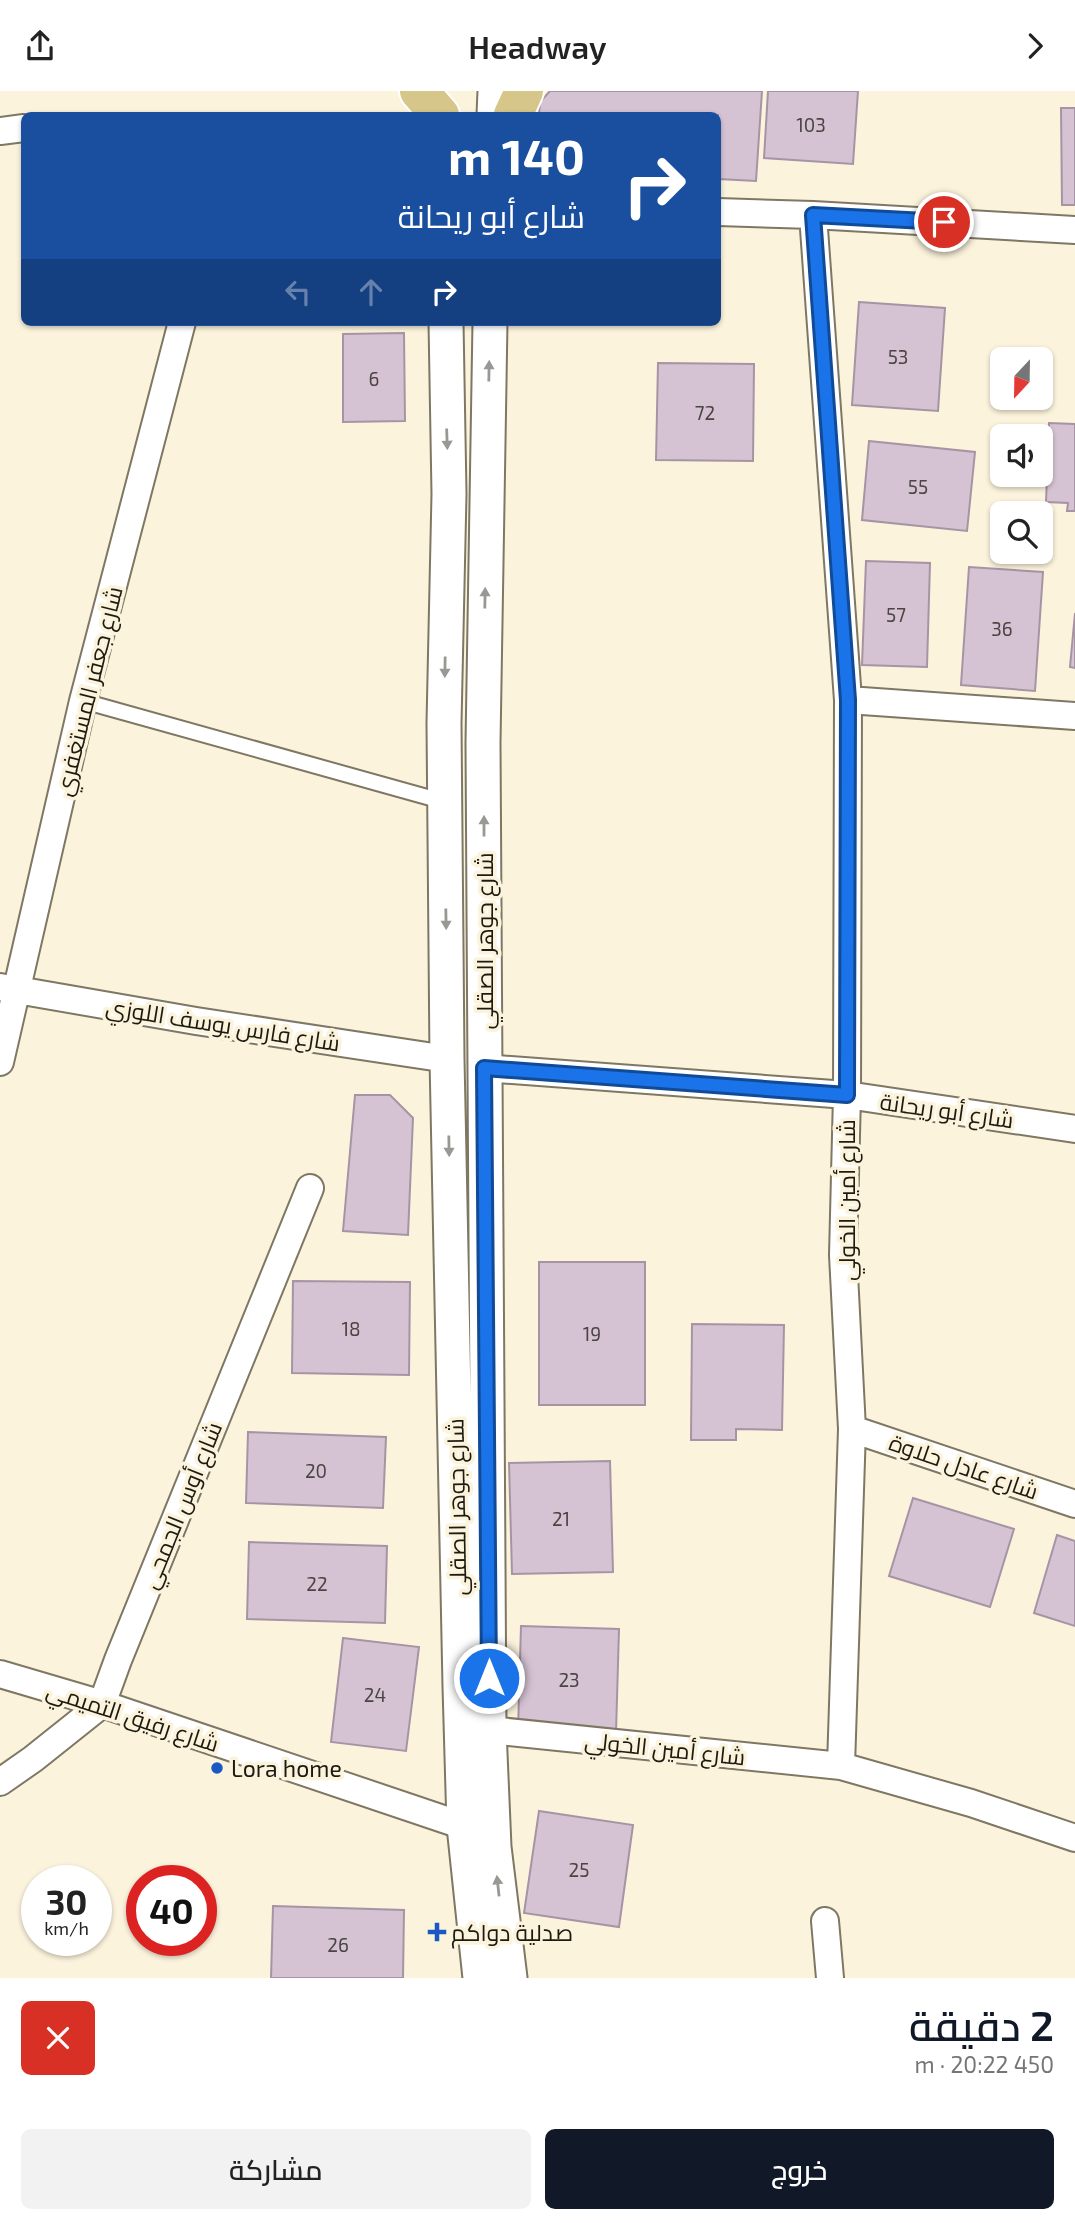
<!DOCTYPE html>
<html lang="ar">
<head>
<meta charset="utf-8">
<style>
	body { margin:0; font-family:"Exo 2",Cairo,sans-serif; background:#f2f2f2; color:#222; direction:rtl; height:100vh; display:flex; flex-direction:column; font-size:26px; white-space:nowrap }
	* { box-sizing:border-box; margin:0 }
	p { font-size:23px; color:#767676 }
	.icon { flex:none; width:38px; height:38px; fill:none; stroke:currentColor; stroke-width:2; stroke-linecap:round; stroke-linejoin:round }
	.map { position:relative; height:1887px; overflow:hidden; direction:ltr }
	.details { display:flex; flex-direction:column; background:#fff; flex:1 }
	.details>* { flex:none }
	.hud { position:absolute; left:21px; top:21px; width:700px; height:214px; border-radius:10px; box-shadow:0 2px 5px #0004; direction:rtl; background:#1a4fa0; color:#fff; overflow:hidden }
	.needle { width:46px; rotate:202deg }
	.controls { position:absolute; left:990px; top:256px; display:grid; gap:14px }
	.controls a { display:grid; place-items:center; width:63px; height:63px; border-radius:10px; background:#fff; box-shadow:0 2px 5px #0004; font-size:35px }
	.speed { position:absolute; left:21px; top:1774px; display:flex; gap:14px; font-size:35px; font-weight:700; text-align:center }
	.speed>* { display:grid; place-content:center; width:91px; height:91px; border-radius:50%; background:#fff; box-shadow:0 2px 5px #0004; line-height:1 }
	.speed small { font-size:18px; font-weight:400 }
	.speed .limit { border:10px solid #d22; background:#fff; color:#111 }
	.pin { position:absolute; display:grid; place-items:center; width:60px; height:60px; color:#fff; margin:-30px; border:4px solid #fff; border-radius:50%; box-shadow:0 2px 7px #0007 }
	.me { position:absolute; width:77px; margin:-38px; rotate:0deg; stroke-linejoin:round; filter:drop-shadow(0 0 5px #0008) }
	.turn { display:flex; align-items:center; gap:24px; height:147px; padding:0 21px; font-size:32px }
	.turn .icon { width:91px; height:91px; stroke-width:2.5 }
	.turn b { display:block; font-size:49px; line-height:60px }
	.lanes { display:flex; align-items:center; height:66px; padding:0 21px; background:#0003; justify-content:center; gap:35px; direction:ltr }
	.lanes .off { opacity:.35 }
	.round { display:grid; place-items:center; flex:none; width:74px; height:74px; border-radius:10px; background:#f2f2f2 }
	.overview { display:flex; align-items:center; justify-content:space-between; height:119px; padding:0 21px }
	h1 { font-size:42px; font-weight:600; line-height:52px; color:#111827 }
	.button { display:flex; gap:14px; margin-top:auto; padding:14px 21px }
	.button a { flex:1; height:80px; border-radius:10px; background:#111827; color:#fff; font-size:28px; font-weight:600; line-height:80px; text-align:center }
	.button a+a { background:#f2f2f2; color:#222 }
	header { display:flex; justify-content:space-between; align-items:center; height:91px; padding:0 21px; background:#fff; font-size:32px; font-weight:600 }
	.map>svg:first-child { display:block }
	.building { fill:#d5c3d4; stroke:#a694a5; stroke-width:2 }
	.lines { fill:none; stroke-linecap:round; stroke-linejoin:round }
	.service-casing { stroke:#7e7763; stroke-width:18 }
	.minor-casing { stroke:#7e7763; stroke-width:30 }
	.tertiary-casing { stroke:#7e7763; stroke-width:37 }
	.primary-casing { stroke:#fff; stroke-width:42 }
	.service { stroke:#fff; stroke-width:14 }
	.minor { stroke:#fff; stroke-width:26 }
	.tertiary { stroke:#fff; stroke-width:33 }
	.primary { stroke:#d6c689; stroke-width:38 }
	.oneway { fill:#999894 }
	.route-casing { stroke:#114b97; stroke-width:18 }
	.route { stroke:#1a73e8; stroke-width:12 }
	.poi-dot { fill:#1b58c4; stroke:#fbf3dc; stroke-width:2.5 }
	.labels { text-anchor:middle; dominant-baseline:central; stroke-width:7; stroke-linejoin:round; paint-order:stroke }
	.number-label { font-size:19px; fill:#4b4442 }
	.street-label { font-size:23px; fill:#1d1a12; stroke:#fbf3dc }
	.poi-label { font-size:23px; fill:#1d1a12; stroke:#fbf3dc; text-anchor:start }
</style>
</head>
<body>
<header><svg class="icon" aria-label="forward" viewBox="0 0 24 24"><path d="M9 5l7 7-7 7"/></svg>Headway<svg class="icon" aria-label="share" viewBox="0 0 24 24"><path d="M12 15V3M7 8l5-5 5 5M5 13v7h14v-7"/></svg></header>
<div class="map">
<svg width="1075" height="1887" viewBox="0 0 1075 1887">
	<rect width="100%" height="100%" fill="#fbf3dc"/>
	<!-- building -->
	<path class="building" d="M550 0H762L756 90 718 88V24H539L540 11Z
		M768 0H858L853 73 764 67Z
		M1061 17H1075V114H1062Z
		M859 211 945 217 938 320 852 314Z
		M404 242 405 330 343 331V243Z
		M658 272 754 273 753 370 656 369Z
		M1049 332 1075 333V420H1067L1068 412 1046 411Z
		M869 350 975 361 967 440 862 429Z
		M866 470 930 472 927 576 862 574Z
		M969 476 1043 481 1035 600 961 594Z
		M1075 522V577L1070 576Z
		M355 1004H390L413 1027 408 1144 343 1140Z
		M539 1171H645V1314H539Z
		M293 1190 410 1191 409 1284 292 1282Z
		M692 1233 784 1234 782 1339 736 1338V1349H691Z
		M248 1341 386 1346 383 1417 246 1412Z
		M610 1370 613 1481 512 1483 509 1372Z
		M913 1407 1014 1438 990 1516 889 1485Z
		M1057 1444 1075 1450V1535L1034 1522Z
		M249 1451 387 1455 385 1532 247 1528Z
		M521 1535 619 1538 616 1642 518 1639Z
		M343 1547 419 1556 406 1660 331 1651Z
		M539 1720 633 1734 619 1836 524 1822Z
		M273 1815 404 1819 403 1887H271Z"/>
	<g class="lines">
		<!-- service casing -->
		<g class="service-casing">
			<path id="service" d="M83 610 445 711"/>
		</g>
		<!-- minor casing -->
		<g class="minor-casing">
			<path id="minor" d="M0 40 24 37
				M718 121 813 124 1075 139
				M813 124 848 609 847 1004 843 1164 852 1338 841 1675
				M848 609 1075 625
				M0 896 196 930 447 968
				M0 971 83 610 182 231
				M484 977 847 1004 1075 1038
				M852 1338 1075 1413
				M0 1583 102 1613 464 1735
				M489 1639 841 1675 971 1712 1075 1747
				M0 1691 33 1668 102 1613 118 1569 310 1097
				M825 1830 830 1887"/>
		</g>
		<!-- tertiary casing -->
		<g class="tertiary-casing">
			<path id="tertiary" d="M494 24 495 0
				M446 231 449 403 444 632 447 968 460 1595 464 1735 480 1887
				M490 231 483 652 489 1639 494 1756 510 1887"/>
		</g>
		<!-- primary casing -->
		<g class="primary-casing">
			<path id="primary" d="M419 0 440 24
				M513 24 524 0"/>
		</g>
		<!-- service -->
		<use href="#service" class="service"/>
		<!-- minor -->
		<use href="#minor" class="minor"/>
		<!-- tertiary -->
		<use href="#tertiary" class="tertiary"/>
		<!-- primary -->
		<use href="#primary" class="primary"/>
	</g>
	<!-- one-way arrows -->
	<defs><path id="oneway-solid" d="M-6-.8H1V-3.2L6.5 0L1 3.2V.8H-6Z" transform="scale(1.75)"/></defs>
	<g class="oneway">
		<use href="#oneway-solid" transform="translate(489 280) rotate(-89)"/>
		<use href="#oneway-solid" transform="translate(447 348) rotate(88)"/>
		<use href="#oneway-solid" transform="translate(485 507) rotate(-89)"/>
		<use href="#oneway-solid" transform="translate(445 576) rotate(91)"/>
		<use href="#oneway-solid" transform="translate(484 735) rotate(-90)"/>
		<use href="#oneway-solid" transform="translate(446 828) rotate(89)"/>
		<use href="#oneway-solid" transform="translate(449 1055) rotate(89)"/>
		<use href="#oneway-solid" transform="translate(498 1795) rotate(-96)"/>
	</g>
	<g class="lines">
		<!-- route casing -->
		<g class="route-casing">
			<path id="route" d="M489 1587 484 977 847 1004 848 609 813 124 944 131"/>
		</g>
		<!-- route -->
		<use href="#route" class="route"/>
	</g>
	<!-- markers -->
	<g class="poi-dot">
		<circle cx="217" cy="1677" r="7"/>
		<path d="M433.5 1830.5h7v7h7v7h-7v7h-7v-7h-7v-7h7z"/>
	</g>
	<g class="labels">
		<!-- number labels -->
		<g class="number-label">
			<text x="811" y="33">103</text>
			<text x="898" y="265">53</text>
			<text x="374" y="287">6</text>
			<text x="705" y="321">72</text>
			<text x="918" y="395">55</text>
			<text x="896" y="523">57</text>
			<text x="1002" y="537">36</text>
			<text x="351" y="1237">18</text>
			<text x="592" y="1242">19</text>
			<text x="316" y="1379">20</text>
			<text x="561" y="1427">21</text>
			<text x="317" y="1492">22</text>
			<text x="569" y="1588">23</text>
			<text x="375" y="1603">24</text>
			<text x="579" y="1778">25</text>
			<text x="338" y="1853">26</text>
		</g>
		<!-- street labels -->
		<g class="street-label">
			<text transform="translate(88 600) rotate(-76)">شارع جعفر المستغفري</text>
			<text transform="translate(484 850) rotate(-90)">شارع جوهر الصقلي</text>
			<text transform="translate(223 933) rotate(9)">شارع فارس يوسف اللوزي</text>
			<text transform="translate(947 1019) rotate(8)">شارع أبو ريحانة</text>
			<text transform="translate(846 1109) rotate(-90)">شارع أمين الخولي</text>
			<text transform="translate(964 1375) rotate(19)">شارع عادل حلاوة</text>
			<text transform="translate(181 1414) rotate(-68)">شارع أوس الجمحي</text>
			<text transform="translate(456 1416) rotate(-91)">شارع جوهر الصقلي</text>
			<text transform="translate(133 1625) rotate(18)">شارع رفيق التميمي</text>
			<text transform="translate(665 1657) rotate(6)">شارع أمين الخولي</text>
		</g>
		<!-- poi labels -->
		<g class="poi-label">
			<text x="231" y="1677">Lora home</text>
			<text x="451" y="1841">صدلية دواكم</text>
		</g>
	</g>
</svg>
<div class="controls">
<a><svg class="needle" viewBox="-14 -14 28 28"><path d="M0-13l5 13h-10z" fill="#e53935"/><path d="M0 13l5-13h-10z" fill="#767676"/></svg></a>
<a><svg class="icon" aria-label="sound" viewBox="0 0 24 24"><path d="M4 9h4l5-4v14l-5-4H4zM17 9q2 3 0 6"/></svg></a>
<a><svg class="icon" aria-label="search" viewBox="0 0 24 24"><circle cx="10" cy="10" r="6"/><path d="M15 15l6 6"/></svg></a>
</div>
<div class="speed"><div>30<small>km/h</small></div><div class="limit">40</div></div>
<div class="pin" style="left:944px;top:131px;background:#d93025"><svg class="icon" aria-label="arrive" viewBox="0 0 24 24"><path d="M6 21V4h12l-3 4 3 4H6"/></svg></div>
<svg class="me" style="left:489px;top:1587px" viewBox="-20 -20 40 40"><circle r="17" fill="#1a73e8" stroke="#fff" stroke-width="3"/><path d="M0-11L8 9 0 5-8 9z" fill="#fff"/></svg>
<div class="hud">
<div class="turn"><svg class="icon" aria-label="right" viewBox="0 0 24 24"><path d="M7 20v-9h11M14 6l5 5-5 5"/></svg><div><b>140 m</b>شارع أبو ريحانة</div></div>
<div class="lanes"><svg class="icon off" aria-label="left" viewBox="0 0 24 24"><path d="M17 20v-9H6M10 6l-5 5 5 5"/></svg><svg class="icon off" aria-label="ahead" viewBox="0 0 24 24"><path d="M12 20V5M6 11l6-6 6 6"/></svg><svg class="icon" aria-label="right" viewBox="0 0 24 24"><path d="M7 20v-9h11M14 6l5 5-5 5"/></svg></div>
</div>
</div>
<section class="details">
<div class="overview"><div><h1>2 دقيقة</h1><p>450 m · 20:22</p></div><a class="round" style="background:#d93025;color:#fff"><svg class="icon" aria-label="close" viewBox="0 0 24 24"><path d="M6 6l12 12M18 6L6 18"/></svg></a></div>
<div class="button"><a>خروج</a><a>مشاركة</a></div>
</section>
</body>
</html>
